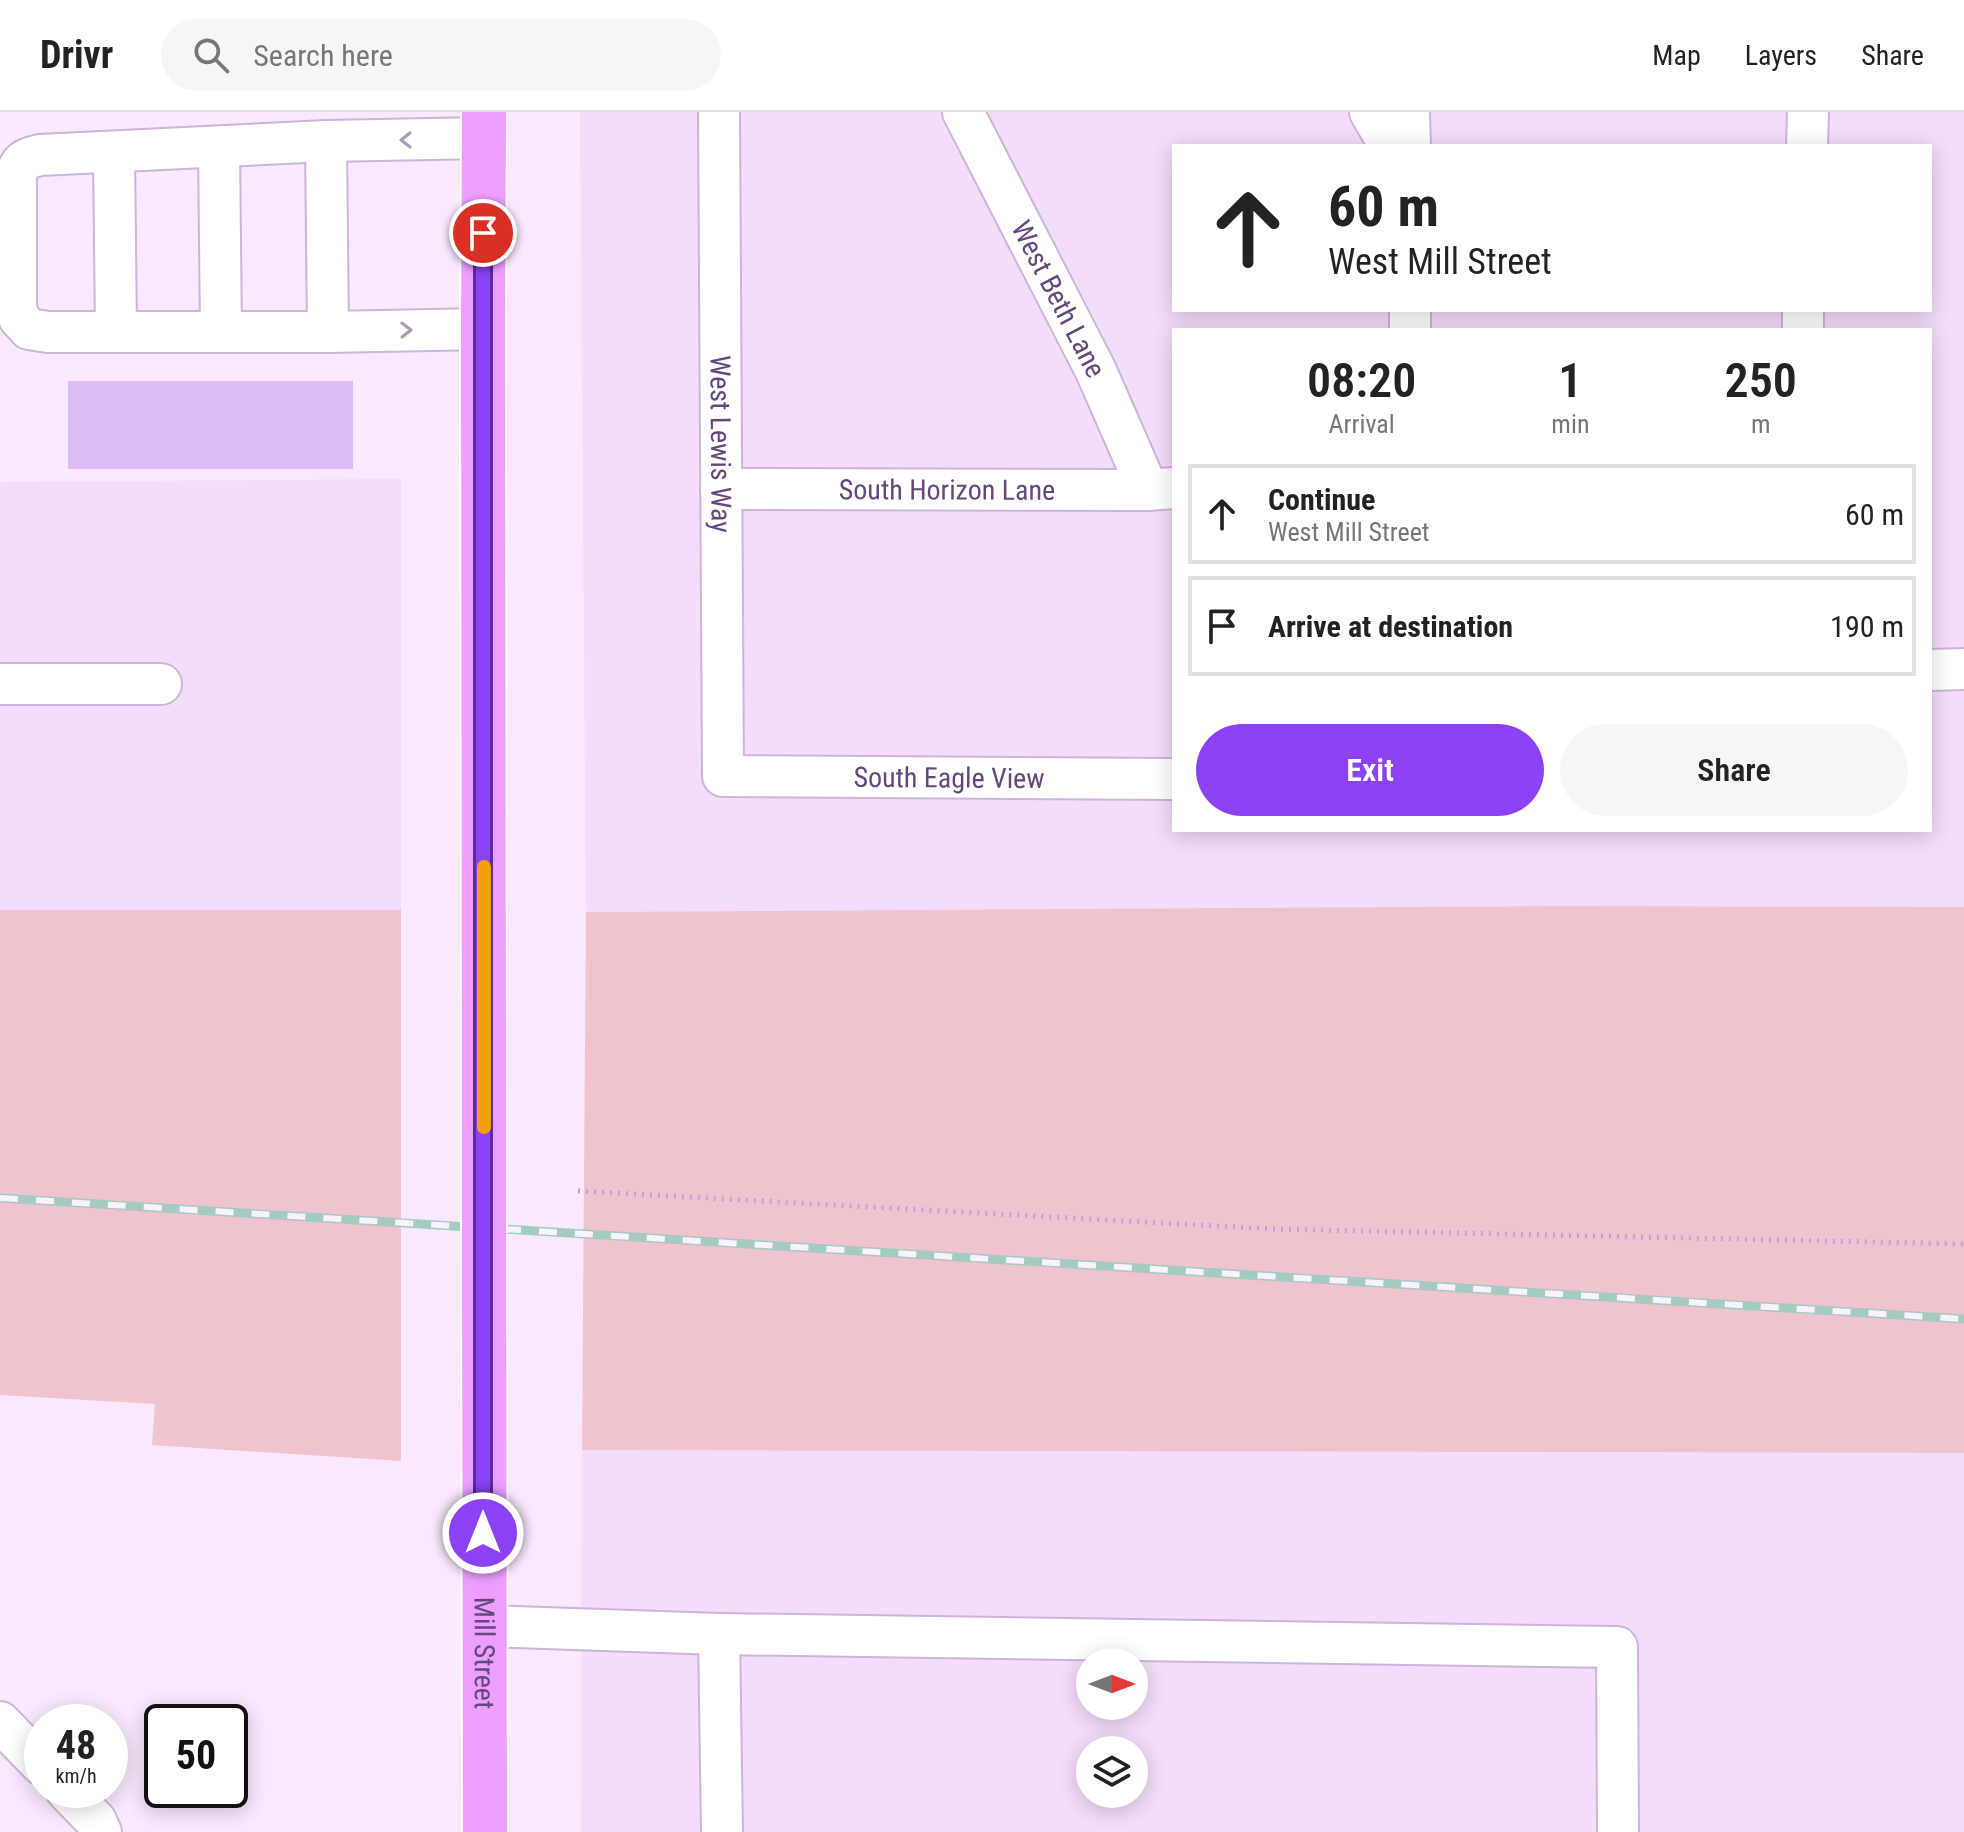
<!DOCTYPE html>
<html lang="en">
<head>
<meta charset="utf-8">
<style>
	body { margin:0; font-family:"Roboto Condensed",sans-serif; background:#f6f6f6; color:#222; height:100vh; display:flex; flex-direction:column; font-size:30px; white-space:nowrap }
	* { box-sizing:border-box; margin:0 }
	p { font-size:26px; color:#767676 }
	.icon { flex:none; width:44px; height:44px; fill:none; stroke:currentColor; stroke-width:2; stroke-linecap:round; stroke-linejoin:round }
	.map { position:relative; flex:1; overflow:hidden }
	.drawer { position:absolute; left:1172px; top:216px; width:760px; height:504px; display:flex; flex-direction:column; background:#fff; border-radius:0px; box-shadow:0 4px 20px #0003 }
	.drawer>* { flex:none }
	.hud { position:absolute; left:1172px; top:32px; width:760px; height:168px; border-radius:0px; box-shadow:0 4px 20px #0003; background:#fff; color:#222; overflow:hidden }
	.needle { width:52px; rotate:90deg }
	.fabs { position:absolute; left:1076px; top:1536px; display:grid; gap:16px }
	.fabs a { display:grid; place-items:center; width:72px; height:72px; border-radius:50%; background:#fff; box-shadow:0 4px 20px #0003; font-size:40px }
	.speed { position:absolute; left:24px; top:1592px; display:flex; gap:16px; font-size:40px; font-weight:700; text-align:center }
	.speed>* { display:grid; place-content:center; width:104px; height:104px; border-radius:50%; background:#fff; box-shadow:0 4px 20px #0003; line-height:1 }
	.speed small { font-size:20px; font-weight:400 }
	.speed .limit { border:4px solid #111; border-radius:12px; background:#fff; color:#111 }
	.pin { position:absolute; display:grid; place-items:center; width:68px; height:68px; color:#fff; margin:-34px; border:4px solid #fff; border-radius:50%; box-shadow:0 2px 8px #0007 }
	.me { position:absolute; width:88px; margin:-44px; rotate:0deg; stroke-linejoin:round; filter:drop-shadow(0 0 6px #0008) }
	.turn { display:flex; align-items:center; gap:28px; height:168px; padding:0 24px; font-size:36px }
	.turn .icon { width:104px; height:104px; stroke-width:2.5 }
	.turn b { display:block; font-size:56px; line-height:68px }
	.eta { display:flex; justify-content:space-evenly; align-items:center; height:136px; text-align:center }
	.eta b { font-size:48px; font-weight:600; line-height:56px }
	.button { display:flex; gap:16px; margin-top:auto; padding:16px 24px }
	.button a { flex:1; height:92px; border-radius:48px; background:#8a42f4; color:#fff; font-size:32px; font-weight:600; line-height:92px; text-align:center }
	.button a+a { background:#f6f6f6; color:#222 }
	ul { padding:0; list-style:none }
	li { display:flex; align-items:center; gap:24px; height:100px; margin:0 16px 12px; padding:0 8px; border:4px solid #e0e0e0; border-radius:0px }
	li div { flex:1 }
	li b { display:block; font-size:30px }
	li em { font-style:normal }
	header { display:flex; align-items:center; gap:48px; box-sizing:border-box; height:112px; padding:0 40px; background:#fff; border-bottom:2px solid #e0e0e0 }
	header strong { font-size:38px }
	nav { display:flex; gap:44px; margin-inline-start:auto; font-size:28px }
	.search { width:560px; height:72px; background:#f6f6f6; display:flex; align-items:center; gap:20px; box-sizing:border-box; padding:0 28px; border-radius:44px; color:#767676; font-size:30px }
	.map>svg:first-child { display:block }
	.residential { fill:#f4dcfc; fill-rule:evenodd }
	.green { fill:#efc4ce }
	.building { fill:#debdf7 }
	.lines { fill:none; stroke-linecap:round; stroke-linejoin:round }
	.minor-casing { stroke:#ccb4da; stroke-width:44 }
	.major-casing { stroke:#fff; stroke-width:48 }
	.path { stroke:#c29fdd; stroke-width:5; stroke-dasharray:2 6; stroke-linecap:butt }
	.minor { stroke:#fff; stroke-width:40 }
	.major { stroke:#ec9fff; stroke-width:44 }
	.rail-casing { stroke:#a4cbc0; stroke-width:9 }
	.rail { stroke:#fcf1ff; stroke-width:6; stroke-dasharray:18; stroke-linecap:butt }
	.major-bridge-casing { stroke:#fff; stroke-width:48; stroke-linecap:butt }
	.major-bridge { stroke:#ec9fff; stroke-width:44 }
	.oneway { stroke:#aa9ab8 }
	.route-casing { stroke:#5a2b9f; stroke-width:20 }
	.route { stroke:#8a42f4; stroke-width:14 }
	.slow { stroke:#f59e0b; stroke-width:14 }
	.labels { text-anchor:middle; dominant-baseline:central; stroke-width:6; stroke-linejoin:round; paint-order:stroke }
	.street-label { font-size:28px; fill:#64487d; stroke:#fcf1ff }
</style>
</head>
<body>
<header>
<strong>Drivr</strong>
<div class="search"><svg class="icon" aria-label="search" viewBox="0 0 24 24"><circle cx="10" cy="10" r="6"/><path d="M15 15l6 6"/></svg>Search here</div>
<nav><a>Map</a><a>Layers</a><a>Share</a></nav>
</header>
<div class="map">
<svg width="1964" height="1720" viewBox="0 0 1964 1720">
	<rect width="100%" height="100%" fill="#fae8fe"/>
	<!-- residential -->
	<path class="residential" d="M580 0H1964V795L1555 794 586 800ZM1174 34H1930V198H1174ZM1174 218H1930V718H1174Z
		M401 367V798H0V370Z
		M582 1338 1964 1341V1720H581ZM1090 1550H1134V1594H1090ZM1090 1638H1134V1682H1090Z"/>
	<!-- green -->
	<path class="green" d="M1555 794 1964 795V1341L582 1338 586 800Z
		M0 798H401V1349L152 1333 155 1292 0 1283Z"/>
	<!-- building -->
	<path class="building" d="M68 269H353V357H68Z"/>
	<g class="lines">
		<!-- minor casing -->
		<g class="minor-casing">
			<g id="minor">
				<path id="s1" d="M719 0 723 664 1174 667"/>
				<path id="s2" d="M963 0 1096 259 1148 378"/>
				<path d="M1370 0 1390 34"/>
				<path d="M1409 0 1410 34"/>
				<path d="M326 29 328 220"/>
				<path d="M1807 34 1808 0"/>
				<path d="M219 35 221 220"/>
				<path d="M114 40 116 220"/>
				<path d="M483 217 328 220H48L29 217 19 206 16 195V65C19 48 25 47 40 43L326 29 484 26"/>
				<path d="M1410 218V198"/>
				<path d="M1803 218V198"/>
				<path id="s3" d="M721 377 1148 378 1174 376"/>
				<path d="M1930 558 1964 557"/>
				<path d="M0 572H161"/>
				<path d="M483 1514 719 1522 1617 1535 1618 1720"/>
				<path d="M719 1522 722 1720"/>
				<path d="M0 1610 42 1653"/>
				<path d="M66 1678 96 1709 101 1720"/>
			</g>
		</g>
		<!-- major casing -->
		<g class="major-casing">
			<g id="major">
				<path d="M484 0 483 217 484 1009"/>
				<path id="s4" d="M484 1121 485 1720"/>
			</g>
		</g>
		<!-- path -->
		<path class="path" d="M578 1079 1272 1117 1964 1132"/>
		<!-- minor -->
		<use href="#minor" class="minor"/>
		<!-- major -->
		<use href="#major" class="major"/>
		<!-- rail casing -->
		<g class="rail-casing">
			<path id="rail" d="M0 1086 1964 1207"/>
		</g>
		<!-- rail -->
		<use href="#rail" class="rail"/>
		<!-- major-bridge casing -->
		<g class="major-bridge-casing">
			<path id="major-bridge" d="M484 1121V1009"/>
		</g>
		<!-- major-bridge -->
		<use href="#major-bridge" class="major-bridge"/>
	</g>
	<!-- one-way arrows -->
	<defs><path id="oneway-chevron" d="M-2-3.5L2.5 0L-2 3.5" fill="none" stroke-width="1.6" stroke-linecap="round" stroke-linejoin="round" transform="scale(2)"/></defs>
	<g class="oneway">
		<use href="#oneway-chevron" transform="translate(406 28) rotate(179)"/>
		<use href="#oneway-chevron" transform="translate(406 218) rotate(-1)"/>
	</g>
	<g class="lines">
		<!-- route casing -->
		<g class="route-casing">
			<path id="route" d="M483 121V1421"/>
		</g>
		<!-- route -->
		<use href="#route" class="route"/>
		<!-- slow -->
		<path class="slow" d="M484 755V1015"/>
	</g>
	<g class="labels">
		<!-- street labels -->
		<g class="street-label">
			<text stroke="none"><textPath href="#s2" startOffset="210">West Beth Lane</textPath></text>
			<text stroke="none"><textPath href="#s1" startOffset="332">West Lewis Way</textPath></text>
			<text stroke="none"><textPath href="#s3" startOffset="226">South Horizon Lane</textPath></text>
			<text stroke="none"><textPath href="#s1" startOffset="890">South Eagle View</textPath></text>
			<text stroke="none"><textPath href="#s4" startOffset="420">Mill Street</textPath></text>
		</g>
	</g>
</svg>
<div class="fabs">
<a><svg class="needle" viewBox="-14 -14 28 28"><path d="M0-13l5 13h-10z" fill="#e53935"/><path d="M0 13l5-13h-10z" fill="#767676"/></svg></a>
<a><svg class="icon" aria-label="layers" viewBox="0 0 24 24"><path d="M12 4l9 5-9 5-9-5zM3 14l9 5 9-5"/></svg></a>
</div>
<div class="speed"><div>48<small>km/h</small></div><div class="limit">50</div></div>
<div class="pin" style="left:483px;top:121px;background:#d93025"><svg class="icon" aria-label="arrive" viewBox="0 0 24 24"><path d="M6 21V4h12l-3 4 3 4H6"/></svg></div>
<svg class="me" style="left:483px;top:1421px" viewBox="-20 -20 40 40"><circle r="17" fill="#8a42f4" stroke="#fff" stroke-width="3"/><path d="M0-11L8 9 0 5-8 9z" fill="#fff"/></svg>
<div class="hud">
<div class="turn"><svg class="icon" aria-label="ahead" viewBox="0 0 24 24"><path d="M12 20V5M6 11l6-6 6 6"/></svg><div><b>60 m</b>West Mill Street</div></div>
</div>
<section class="drawer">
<div class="eta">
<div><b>08:20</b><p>Arrival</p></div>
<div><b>1</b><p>min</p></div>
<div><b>250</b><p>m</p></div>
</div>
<ul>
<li><svg class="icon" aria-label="ahead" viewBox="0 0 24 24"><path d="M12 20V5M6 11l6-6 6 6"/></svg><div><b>Continue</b><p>West Mill Street</p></div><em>60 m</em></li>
<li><svg class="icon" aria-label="arrive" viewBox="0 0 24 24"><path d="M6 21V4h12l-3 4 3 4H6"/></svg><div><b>Arrive at destination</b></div><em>190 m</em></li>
</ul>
<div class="button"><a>Exit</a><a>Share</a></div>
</section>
</div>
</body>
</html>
